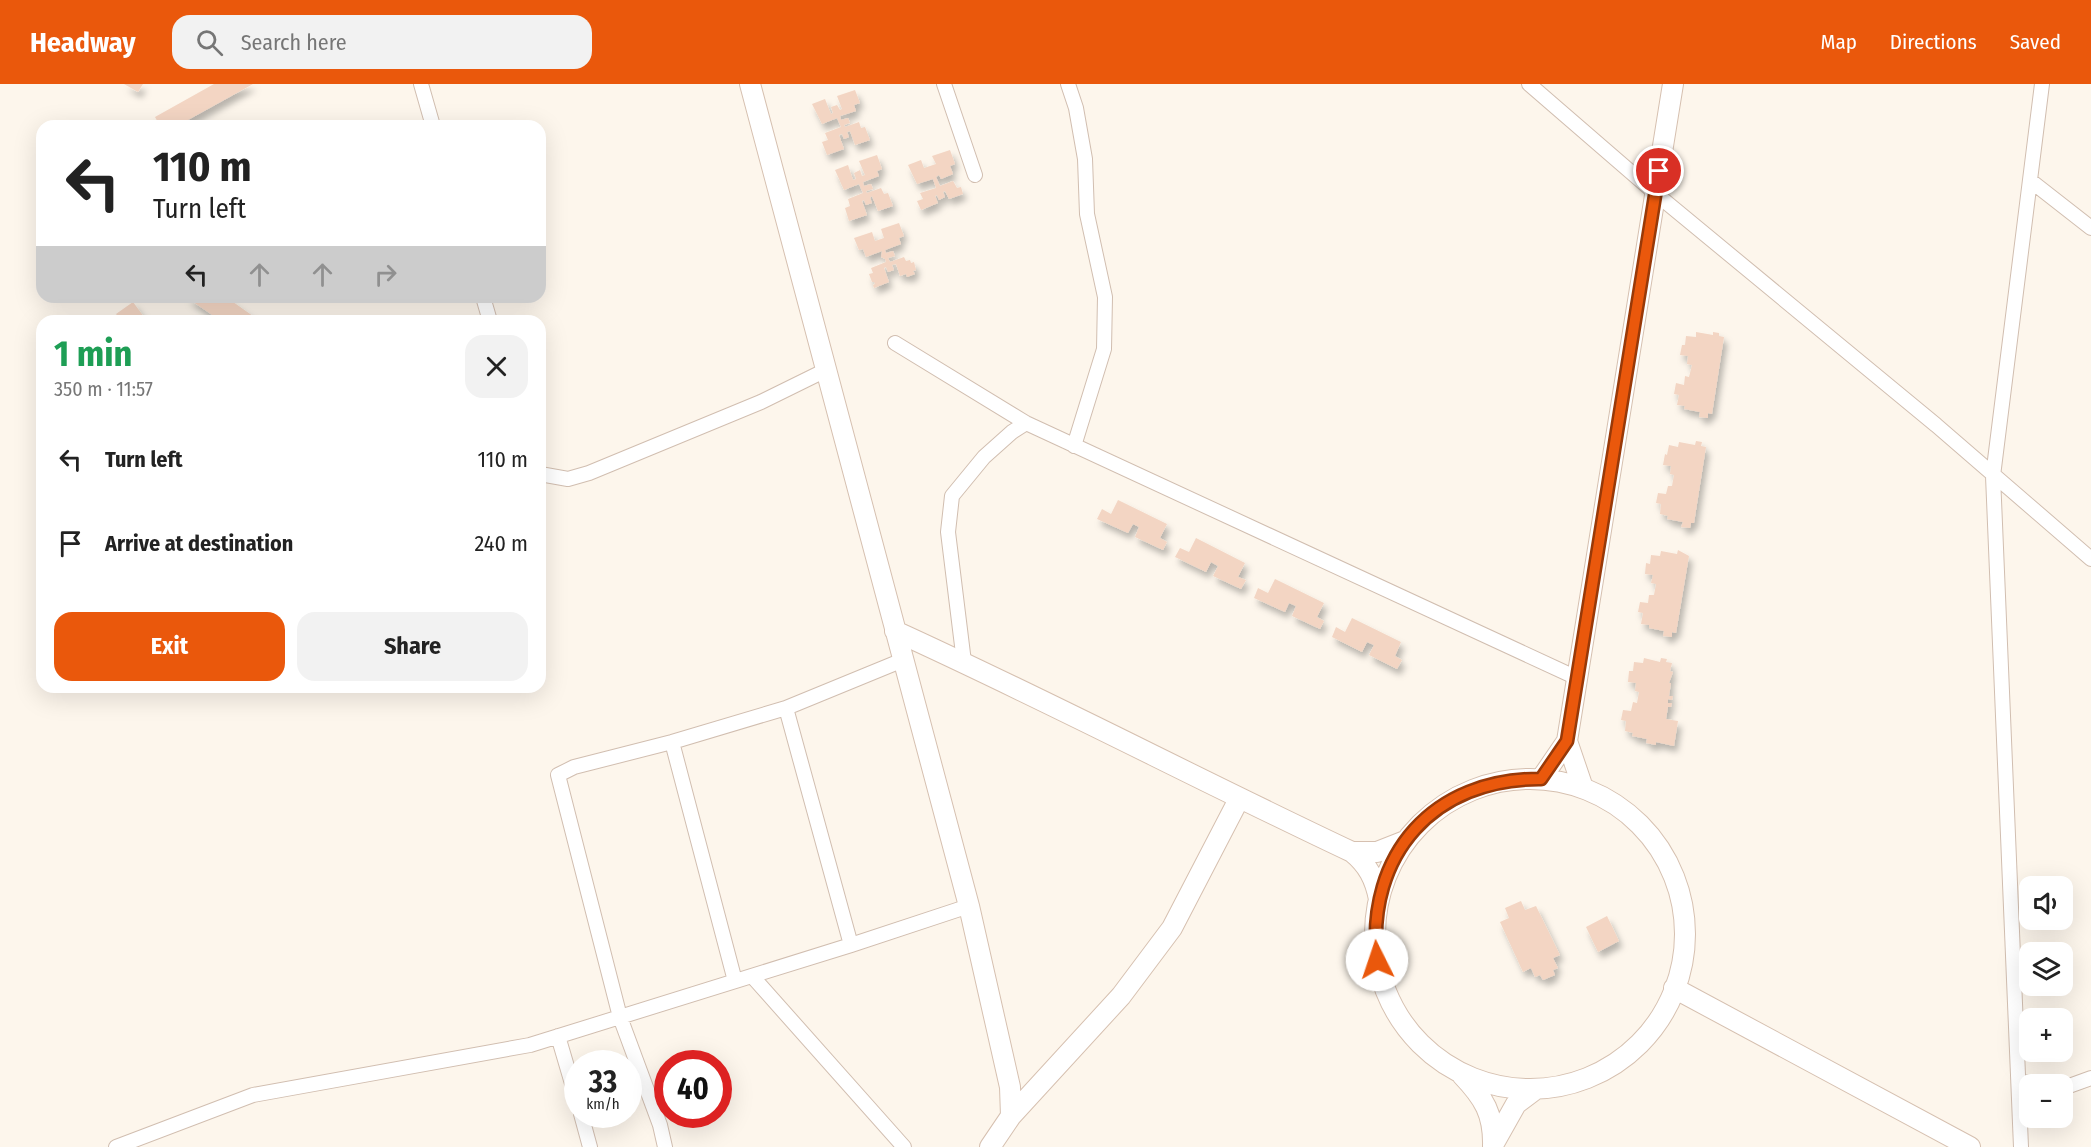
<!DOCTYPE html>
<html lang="en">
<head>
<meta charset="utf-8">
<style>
	body { margin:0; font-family:"Fira Sans Condensed",sans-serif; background:#f2f2f2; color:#222; height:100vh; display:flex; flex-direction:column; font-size:22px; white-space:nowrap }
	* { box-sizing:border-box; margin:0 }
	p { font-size:20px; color:#767676 }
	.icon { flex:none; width:33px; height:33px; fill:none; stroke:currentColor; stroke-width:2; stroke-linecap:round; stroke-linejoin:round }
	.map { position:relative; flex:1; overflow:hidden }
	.panel { position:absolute; left:36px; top:231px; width:510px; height:378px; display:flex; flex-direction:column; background:#fff; border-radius:18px; box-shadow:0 6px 24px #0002 }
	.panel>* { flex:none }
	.guide { position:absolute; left:36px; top:36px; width:510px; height:183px; border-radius:18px; box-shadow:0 6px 24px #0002; background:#fff; color:#222; overflow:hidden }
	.tools { position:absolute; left:2019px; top:792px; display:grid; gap:12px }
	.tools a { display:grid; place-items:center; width:54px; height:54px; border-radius:12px; background:#fff; box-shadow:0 6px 24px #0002; font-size:30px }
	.speed { position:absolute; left:564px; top:966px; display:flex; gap:12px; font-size:30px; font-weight:700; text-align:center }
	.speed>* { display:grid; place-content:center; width:78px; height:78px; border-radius:50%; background:#fff; box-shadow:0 6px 24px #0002; line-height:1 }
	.speed small { font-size:15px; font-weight:400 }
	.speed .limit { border:9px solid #d22; background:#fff; color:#111 }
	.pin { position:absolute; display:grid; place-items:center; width:51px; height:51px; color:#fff; margin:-26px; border:3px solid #fff; border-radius:50%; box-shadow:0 2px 6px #0007 }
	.me { position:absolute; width:66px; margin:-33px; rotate:356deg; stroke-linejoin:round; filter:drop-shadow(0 0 4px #0008) }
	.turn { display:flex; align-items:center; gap:21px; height:126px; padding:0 18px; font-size:27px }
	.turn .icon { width:78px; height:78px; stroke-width:2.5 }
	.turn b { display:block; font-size:42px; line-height:51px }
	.lanes { display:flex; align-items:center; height:57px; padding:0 18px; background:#0003; justify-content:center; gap:30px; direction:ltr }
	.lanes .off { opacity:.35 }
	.round { display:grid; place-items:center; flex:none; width:63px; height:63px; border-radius:18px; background:#f2f2f2 }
	.head { display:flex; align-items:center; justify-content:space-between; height:102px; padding:0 18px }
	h1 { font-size:36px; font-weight:700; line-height:45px; color:#1e9e55 }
	.action { display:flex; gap:12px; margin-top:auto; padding:12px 18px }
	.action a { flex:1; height:69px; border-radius:18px; background:#ea580c; color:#fff; font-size:24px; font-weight:700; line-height:69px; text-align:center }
	.action a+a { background:#f2f2f2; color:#222 }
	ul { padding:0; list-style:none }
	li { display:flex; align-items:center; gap:18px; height:84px; padding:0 18px }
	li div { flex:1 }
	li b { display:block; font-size:22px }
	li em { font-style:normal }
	header { display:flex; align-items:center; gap:36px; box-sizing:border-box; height:84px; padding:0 30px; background:#ea580c; color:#fff }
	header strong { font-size:28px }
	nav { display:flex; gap:33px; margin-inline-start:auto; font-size:21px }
	.search { width:420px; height:54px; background:#f2f2f2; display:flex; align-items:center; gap:15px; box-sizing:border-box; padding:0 21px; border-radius:18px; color:#767676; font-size:22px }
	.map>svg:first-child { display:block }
	.building { fill:#f3d5c3; filter:url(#shadow) }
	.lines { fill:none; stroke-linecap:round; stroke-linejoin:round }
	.street-casing { stroke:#d1beb0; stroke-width:16 }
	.secondary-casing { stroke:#d6c0b0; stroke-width:22 }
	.street { stroke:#fff; stroke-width:14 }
	.secondary { stroke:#fff; stroke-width:20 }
	.route-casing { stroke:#983908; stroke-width:15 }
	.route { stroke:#ea580c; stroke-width:10 }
</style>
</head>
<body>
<header>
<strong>Headway</strong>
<div class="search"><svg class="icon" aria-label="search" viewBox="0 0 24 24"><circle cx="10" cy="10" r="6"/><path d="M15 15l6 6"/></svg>Search here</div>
<nav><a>Map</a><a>Directions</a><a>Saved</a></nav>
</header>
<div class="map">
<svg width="2091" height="1063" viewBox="0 0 2091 1063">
	<defs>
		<filter id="shadow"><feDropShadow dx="3.5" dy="6" stdDeviation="3" flood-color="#0004"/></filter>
	</defs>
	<rect width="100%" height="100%" fill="#fdf6ec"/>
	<!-- building -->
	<path class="building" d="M124 0H143L138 8Z
		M214 0H253L177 42H160L155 33Z
		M855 6 860 19 854 21 856 27 840 32 841 36 848 34 850 39 844 41 845 43 859 38 861 44 865 43 870 56 855 61 850 47 847 48 849 53 844 55 842 50 839 51 844 65 827 71 822 58 828 56 825 49 841 43 837 34 822 40 812 20 825 15 831 30 833 29 831 23 837 21 840 26 842 25 837 12Z
		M950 66 955 80 950 82 953 90 941 95 939 91 936 93 940 102 953 97 957 104 961 103 963 110 949 115 945 107 943 108 945 113 939 116 937 111 935 112 938 119 921 126 917 117 923 115 920 109 936 104 933 95 917 100 908 81 921 76 924 84 936 80 932 72Z
		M877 71 882 85 877 87 879 92 863 98 864 102 871 100 873 105 866 107 867 109 881 104 884 110 888 109 893 122 878 127 872 112 870 114 872 119 866 121 864 116 862 117 867 131 849 137 845 124 850 122 848 115 863 109 859 100 844 106 835 86 848 81 853 96 856 95 854 89 860 86 862 92 865 91 859 77Z
		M899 139 904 152 899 154 901 160 885 166 886 169 893 167 895 172 888 174 890 178 904 173 906 177 910 176 911 179 914 178 916 186 913 187 915 190 907 193 906 190 900 192 896 180 892 181 894 186 888 188 886 183 884 184 889 198 874 204 873 201 875 200 874 198H872L869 190 873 189 871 184 886 178 885 175 881 173 882 167 866 173 863 165 859 166 854 154 872 148 875 157 884 154 881 145Z
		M186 213H226L260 237H221Z
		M133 218 147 237H121L116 230Z
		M1696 248 1713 251V248L1719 249V252L1724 253 1712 330 1708 329V334L1699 333 1700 328 1684 325 1685 322 1677 321 1679 311 1674 310 1676 299 1684 301 1685 292 1689 293 1692 281 1687 280 1688 272 1680 271 1682 261H1685L1686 252 1696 253Z
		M1696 357 1702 358 1701 362 1706 363 1694 439H1691L1690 444 1681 443 1683 438 1667 435 1668 432 1660 430 1661 420 1656 419 1658 409 1666 410 1668 402H1672L1674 391 1670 390 1671 382 1663 381 1665 370 1667 371 1669 361 1678 363 1679 358 1695 361Z
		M1118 416 1167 440 1160 454 1167 458 1163 466 1135 453 1139 443 1133 440 1128 449 1097 435 1102 425 1111 430Z
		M1196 454 1245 479 1238 493 1246 496 1241 505 1213 492 1218 482 1211 478 1206 488 1175 473 1180 464 1189 468Z
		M1678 466 1689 472 1676 549 1672 548V553L1663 552 1664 547 1649 544V541L1641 540 1643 529 1638 528 1640 518 1648 519 1649 511H1654L1656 500 1651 499 1653 491 1645 490 1646 479 1650 480 1651 471 1660 472 1661 467 1677 470Z
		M1275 495 1324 519 1317 533 1324 537 1320 545 1292 532 1296 522 1289 519 1285 528 1254 514 1258 504 1268 509Z
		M1352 534 1401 558 1395 572 1402 576 1397 585 1369 571 1374 561 1367 558 1362 568 1332 553 1336 543 1345 548Z
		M1644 574 1660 578 1661 574 1667 575 1666 578 1672 579 1670 587 1673 588 1669 599H1671L1669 612H1673L1672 616 1668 615V619H1672L1671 623H1668L1666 635 1678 637 1674 662 1656 658V661L1646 659 1647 655 1632 652 1633 649 1625 647 1626 637 1621 636 1623 626 1631 627 1633 618 1637 619 1639 608 1635 607 1636 599 1628 598 1629 587H1633L1634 578 1643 579Z
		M1521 817 1525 826 1536 822 1560 871 1553 874 1558 884 1553 886 1555 891 1543 896 1540 891 1535 893 1531 884 1523 888 1500 838 1509 834 1505 824Z
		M1607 832 1619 857 1598 868 1586 843Z"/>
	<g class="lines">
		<!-- street casing -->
		<g class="street-casing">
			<path id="street" d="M421 0 433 42
				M944 0 975 91
				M1068 0 1076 24 1085 75 1087 130 1105 213 1104 265 1074 362
				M1529 0 1655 109 1936 341 2091 475
				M2031 97 2091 144
				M483 213 490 237
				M895 259 1026 339 1577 594
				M540 390 568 395 589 389 761 318 826 286
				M964 578 948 448 952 412 984 373 1012 348 1026 339
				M786 624 851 861
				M672 658 735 897
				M752 892 904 1063
				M558 952 578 1020
				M2019 998 2054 1000
				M2062 1001 2069 1002 2091 994
				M581 1030 590 1063
				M116 1063 253 1011 530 961 851 861 969 822
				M665 1063 660 1041 620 933 558 691 574 683 672 658 786 624 903 576
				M2021 1063 1993 392 2042 0"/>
		</g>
		<!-- secondary casing -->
		<g class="secondary-casing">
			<path id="secondary" d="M750 0 969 822 1010 1003 1011 1032
				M895 547C1049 617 1199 696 1352 768 1368 781 1375 795 1379 815
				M1567 657 1583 704
				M1541 695 1567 657 1673 0
				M1375 850a155 155 0 1 1 310 0a155 155 0 1 1-310 0Z
				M1352 768H1377L1405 757
				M1674 904 1970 1063
				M1462 991C1484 1014 1494 1030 1493 1063
				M1493 1061 1516 1020 1536 1005
				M990 1063 1011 1032 1121 912 1172 844 1239 715"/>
		</g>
		<!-- street -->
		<use href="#street" class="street"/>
		<!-- secondary -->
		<use href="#secondary" class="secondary"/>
	</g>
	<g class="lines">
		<!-- route casing -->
		<g class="route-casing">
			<path id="route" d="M1377 876C1366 770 1434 694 1541 695L1567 657 1659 87"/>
		</g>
		<!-- route -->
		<use href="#route" class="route"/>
	</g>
</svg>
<div class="tools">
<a><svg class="icon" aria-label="sound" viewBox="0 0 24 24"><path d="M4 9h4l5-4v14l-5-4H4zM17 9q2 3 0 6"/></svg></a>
<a><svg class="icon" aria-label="layers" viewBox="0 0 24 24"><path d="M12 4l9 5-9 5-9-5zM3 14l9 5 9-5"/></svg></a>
<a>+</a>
<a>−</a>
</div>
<div class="speed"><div>33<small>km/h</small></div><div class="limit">40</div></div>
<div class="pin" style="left:1659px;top:87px;background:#d93025"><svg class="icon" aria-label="arrive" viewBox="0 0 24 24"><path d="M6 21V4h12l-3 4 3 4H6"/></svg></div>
<svg class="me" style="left:1377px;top:876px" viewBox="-20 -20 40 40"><circle r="19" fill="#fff"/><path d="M0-13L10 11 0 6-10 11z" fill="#ea580c"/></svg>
<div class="guide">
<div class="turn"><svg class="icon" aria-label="left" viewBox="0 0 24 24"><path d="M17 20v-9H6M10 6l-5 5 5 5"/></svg><div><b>110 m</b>Turn left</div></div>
<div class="lanes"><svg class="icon" aria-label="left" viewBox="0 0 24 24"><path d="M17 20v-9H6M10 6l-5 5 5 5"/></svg><svg class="icon off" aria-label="ahead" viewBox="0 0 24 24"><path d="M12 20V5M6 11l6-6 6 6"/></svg><svg class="icon off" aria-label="ahead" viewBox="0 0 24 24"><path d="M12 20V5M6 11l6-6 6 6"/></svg><svg class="icon off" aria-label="right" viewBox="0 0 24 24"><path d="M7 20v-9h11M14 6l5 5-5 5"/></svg></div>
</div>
<section class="panel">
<div class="head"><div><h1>1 min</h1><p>350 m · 11:57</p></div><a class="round"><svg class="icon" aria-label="close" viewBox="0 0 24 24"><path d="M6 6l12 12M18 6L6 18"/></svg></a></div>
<ul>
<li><svg class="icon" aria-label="left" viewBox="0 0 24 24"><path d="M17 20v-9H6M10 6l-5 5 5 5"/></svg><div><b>Turn left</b></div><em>110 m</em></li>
<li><svg class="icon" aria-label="arrive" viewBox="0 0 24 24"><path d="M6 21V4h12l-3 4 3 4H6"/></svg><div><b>Arrive at destination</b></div><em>240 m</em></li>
</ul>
<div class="action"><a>Exit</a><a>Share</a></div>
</section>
</div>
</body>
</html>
